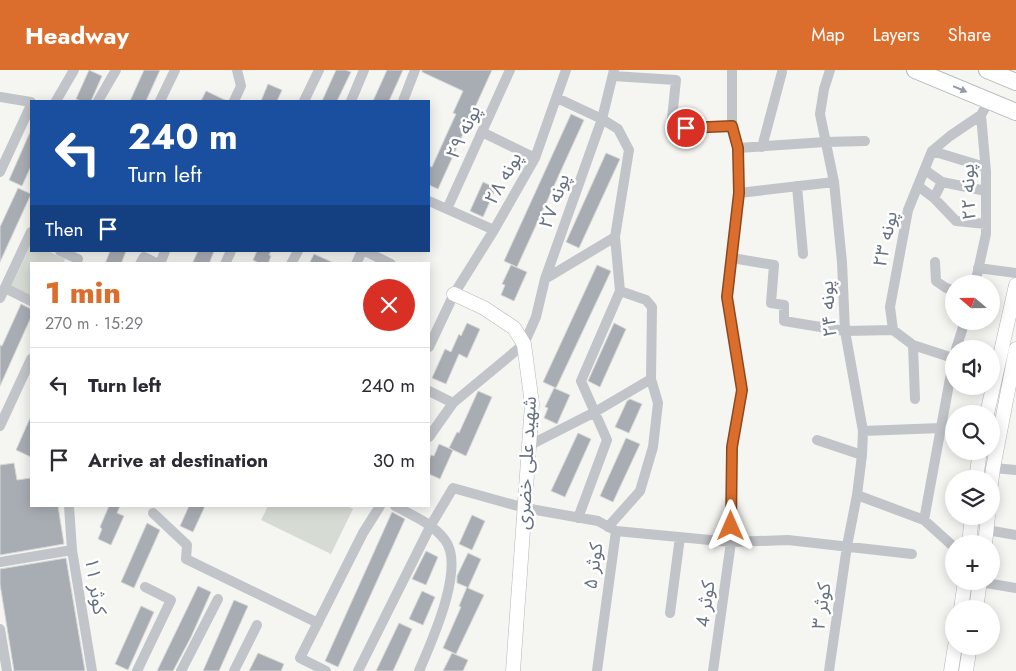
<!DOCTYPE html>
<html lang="en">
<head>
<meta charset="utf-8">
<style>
	body { margin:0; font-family:Jost,"Noto Sans Arabic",sans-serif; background:#f7f7f7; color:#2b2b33; height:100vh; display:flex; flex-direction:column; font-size:19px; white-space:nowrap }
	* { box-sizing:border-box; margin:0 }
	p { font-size:16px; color:#7c7c81 }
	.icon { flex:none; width:28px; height:28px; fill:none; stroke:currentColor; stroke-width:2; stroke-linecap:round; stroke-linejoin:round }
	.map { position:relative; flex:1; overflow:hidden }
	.drawer { position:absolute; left:30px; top:192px; width:400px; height:245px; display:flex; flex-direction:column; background:#fff; border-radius:0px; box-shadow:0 2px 12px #0003 }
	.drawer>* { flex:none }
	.guide { position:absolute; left:30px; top:30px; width:400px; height:152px; border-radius:0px; box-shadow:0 2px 12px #0003; background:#1a4fa0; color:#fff; overflow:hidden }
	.needle { width:32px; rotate:290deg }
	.buttons { position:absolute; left:945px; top:205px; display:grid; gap:10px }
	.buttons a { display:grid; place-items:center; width:55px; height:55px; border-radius:50%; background:#fff; box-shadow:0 2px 12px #0003; font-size:25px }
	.pin { position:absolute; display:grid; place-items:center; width:42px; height:42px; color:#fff; margin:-21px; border:2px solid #fff; border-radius:50%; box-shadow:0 1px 5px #0007 }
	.me { position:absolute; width:55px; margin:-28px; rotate:0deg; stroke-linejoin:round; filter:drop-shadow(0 0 4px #0008) }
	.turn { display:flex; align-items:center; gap:18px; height:105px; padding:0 15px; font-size:22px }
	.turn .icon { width:65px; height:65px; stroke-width:2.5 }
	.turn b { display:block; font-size:35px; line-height:42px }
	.then { display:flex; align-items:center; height:48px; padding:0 15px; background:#0003; gap:10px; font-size:19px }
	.round { display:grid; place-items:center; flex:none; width:52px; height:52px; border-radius:26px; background:#f7f7f7 }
	.headline { display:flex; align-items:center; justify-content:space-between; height:85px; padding:0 15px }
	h1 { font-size:30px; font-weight:800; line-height:38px; color:#db6e2d }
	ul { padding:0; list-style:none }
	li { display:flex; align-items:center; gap:15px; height:75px; padding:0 15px; border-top:1px solid #e1e1e2 }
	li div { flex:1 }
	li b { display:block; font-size:19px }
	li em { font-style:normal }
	header { display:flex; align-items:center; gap:30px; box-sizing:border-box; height:70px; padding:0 25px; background:#db6e2d; color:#fff }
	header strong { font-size:24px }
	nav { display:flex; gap:28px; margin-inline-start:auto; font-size:18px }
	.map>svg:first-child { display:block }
	.green { fill:#d6dcd4 }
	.building { fill:#a8adb4; stroke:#d7d7d5 }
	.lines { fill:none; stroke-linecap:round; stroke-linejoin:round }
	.secondary-casing { stroke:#b4b7bc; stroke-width:15 }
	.primary-casing { stroke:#b4b7bc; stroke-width:18 }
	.street { stroke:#c1c4c8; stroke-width:10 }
	.secondary { stroke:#fff; stroke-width:14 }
	.primary { stroke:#fff; stroke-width:16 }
	.oneway { fill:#949ca8 }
	.route-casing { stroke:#8e481d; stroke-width:12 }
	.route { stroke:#db6e2d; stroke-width:9 }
	.labels { text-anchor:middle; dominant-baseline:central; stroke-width:5; stroke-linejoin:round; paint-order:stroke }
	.street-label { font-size:19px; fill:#667182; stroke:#fff }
</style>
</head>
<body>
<header>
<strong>Headway</strong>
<nav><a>Map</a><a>Layers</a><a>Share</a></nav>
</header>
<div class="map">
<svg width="1016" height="601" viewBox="0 0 1016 601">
	<rect width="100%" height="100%" fill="#f5f6f2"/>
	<!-- green -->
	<path class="green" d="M31 174V181H48L65 189 63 194H31V226L11 217Z
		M268 436H347L353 439 331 484 261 450Z"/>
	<!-- building -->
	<path class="building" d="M89 0 102 6 91 31H81L76 29Z
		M144 0H160L146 31H130Z
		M336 0H346L351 2 337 31H322Z
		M387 0H403L389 31H373Z
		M422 0H492L438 119 429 115V96L432 97 445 68 456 44 453 43 463 21 422 2Z
		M268 14 282 20 277 31H261Z
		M206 21 227 31H201Z
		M571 44 584 50 517 197 504 191Z
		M31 60V96L22 116 9 110Z
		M606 83 620 89 579 178 566 172Z
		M483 112 496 118 483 147 470 141Z
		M18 118 31 124 0 192V157Z
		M110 181H126L121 194H105Z
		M198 181H214L209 194H192Z
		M257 181H271L269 185 271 186 268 194H261L253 190Z
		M314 184 336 194H309Z
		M511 195 527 202 514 231 501 225 505 215 502 214Z
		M597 195 611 201 556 318 543 312Z
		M21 234 31 239V247L0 316V275L2 276Z
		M467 253 480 259 467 288 459 284 446 314 432 308 445 279 451 282 459 264 461 266Z
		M614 253 626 259 600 317 588 311Z
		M554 318 570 325 557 354 544 348 548 338 545 337Z
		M478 321 492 327 466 386 449 378 457 362 459 363Z
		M630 329 642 334 629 363 615 357 627 331Z
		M31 346V387L16 380Z
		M578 363 591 369 565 427 551 421Z
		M626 368 640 374 613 432 600 426Z
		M439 374 453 380 440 409 429 404V390L431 385 434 386Z
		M14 393 17 410 31 408V436H58L64 474 0 485V395Z
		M109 436H120L117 443 124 446 111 475 98 469 102 459 100 457Z
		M189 436H205L193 462 180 456Z
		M392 442 405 449 338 597 325 591Z
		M472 445 485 451 472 480 459 474Z
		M147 453 160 460 134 518 121 512Z
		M426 481 438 487 426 515 412 509Z
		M468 483 481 489 468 518 484 525 456 584 443 578 461 537 459 536 467 517 457 513V506Z
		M66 488 85 601H14L0 514V499Z
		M198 516 211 522 191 567 173 601H157Z
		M422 521 435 527 423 555 409 549Z
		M234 530 248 536 219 601H203Z
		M141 536 154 542 128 600 115 594Z
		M399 553 412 559 399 588 393 601H376Z
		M258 583 284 594 281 601H249Z
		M452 583 468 590 463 601H443Z"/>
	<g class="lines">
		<!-- secondary casing -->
		<g class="secondary-casing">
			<path id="secondary" d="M454 224 484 238 514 258 524 274 532 334 513 601
				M987 344 1016 215
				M976 409 980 381
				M991 414 993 398 1016 279
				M969 474 972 446
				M985 474 988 446
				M961 539 965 511
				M976 539 980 511
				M951 601 955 576
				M966 601 970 576"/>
		</g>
		<!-- primary casing -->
		<g class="primary-casing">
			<path id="primary" d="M915 0 1016 42
				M987 0 1016 12"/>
		</g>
		<!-- street -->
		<path class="street" d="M613 6 676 10 671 58 732 56
			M0 27 31 32
			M557 28 602 49 618 59 629 80 615 167 620 221 646 230 652 237 651 309 658 333 653 377 640 421 608 457
			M56 31 74 0
			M98 31 116 0
			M160 31 175 0
			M234 31 241 16 237 0
			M304 31 319 0
			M351 31 364 0
			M403 31 415 0
			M482 62 535 88
			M762 77 782 2
			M738 78 825 72 865 71
			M932 81 985 97
			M925 100 942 112
			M0 102 31 35
			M797 116 803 184
			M918 116 934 128 956 151 986 154
			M739 123 834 112
			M934 128 942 112 986 121
			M429 131 494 160
			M447 139 510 0
			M60 181 78 189
			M365 181 391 194
			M732 188 774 195 771 233 784 235V251L845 261 893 260
			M935 192 936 211 946 218 954 220
			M140 194 144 187 158 194
			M160 194 165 181
			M225 194 231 181
			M291 194 298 181
			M356 194 362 181
			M978 198 1016 203
			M545 209 615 167
			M975 214 986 164V102L981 45 989 31
			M5 218 31 231
			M0 228 31 162
			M913 275 915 329
			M429 277 454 224 494 160 535 88 566 0
			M956 279 965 251
			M953 288 913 275 893 260 890 237 908 140 932 81 950 66 981 45
			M429 321 453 333
			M0 356 31 289
			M863 361 941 358
			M429 367 453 333 524 274 536 247 545 209 602 49 614 0
			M817 370 862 385
			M530 375 595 342 651 309
			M993 398 1016 400
			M857 425 924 450 954 477
			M69 436 72 480 92 601
			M395 436C413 446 432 453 445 470 466 497 431 573 419 601
			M153 443 187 475 186 489 318 553
			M578 448 607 370 581 311 620 221
			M924 450 954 287
			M987 460 1016 465
			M616 461 731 472 788 470 912 484
			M0 492 72 480
			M980 512 1016 518
			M670 543 680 467
			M0 559 7 601
			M137 601 171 530 145 517
			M181 601 218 529
			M234 601 257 555
			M326 601 300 588 363 463 380 436
			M358 601 431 455 453 418 525 438 598 451 616 461 597 601
			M713 601 731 472 732 377 742 320 727 227 739 123 738 78 732 56V0
			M829 601 847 476 857 425 862 385 863 361 845 261 842 192 834 112 820 44 824 19 830 0"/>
		<!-- secondary -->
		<use href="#secondary" class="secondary"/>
		<!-- primary -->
		<use href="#primary" class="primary"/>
	</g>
	<!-- one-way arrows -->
	<defs><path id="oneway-solid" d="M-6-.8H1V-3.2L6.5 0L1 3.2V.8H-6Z" transform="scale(1.25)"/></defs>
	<use class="oneway" href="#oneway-solid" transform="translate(960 19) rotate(23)"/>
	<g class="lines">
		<!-- route casing -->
		<g class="route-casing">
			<path id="route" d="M686 58 732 56 738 78 739 123 727 227 742 320 732 377 731 456"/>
		</g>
		<!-- route -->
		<use href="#route" class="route"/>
	</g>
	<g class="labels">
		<!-- street labels -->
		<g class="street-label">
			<text transform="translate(463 62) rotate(-65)">پونه ۲۹</text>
			<text transform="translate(503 108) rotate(-61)">پونه ۲۸</text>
			<text transform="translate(968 122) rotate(-92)">پونه ۲۲</text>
			<text transform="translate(554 131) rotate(-70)">پونه ۲۷</text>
			<text transform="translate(885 169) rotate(-78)">پونه ۲۳</text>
			<text transform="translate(828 239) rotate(-94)">پونه ۲۴</text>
			<text transform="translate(526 393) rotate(-87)">شهید علی خضری</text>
			<text transform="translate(593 496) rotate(-82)">کوثر ۵</text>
			<text transform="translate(96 516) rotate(81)">کوثر ۱۱</text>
			<text transform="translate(705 534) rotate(-82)">کوثر 4</text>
			<text transform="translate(821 536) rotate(-82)">کوثر ۳</text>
		</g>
	</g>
</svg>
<div class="buttons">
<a><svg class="needle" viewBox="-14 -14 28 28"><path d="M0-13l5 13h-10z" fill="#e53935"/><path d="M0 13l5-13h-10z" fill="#7c7c81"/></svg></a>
<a><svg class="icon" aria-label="sound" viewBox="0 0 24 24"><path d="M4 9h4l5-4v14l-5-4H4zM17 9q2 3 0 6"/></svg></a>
<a><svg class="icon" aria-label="search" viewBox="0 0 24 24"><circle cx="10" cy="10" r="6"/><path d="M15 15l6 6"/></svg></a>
<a><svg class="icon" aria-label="layers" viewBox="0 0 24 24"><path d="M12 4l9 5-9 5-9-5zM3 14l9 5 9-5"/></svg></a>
<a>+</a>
<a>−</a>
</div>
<div class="pin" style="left:686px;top:58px;background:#d93025"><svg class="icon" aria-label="arrive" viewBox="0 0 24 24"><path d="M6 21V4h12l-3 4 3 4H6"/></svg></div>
<svg class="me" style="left:731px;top:456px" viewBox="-20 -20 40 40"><path d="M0-17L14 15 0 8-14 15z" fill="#db6e2d" stroke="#fff" stroke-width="4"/></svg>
<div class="guide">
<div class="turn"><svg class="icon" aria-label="left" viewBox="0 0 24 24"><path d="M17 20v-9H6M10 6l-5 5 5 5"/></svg><div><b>240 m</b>Turn left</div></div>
<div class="then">Then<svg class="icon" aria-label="arrive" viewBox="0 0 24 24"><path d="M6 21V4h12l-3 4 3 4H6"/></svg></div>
</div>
<section class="drawer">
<div class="headline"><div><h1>1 min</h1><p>270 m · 15:29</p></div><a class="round" style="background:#d93025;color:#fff"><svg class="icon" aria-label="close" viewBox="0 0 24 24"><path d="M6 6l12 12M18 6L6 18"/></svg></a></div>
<ul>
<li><svg class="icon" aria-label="left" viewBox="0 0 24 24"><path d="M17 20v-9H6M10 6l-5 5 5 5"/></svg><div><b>Turn left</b></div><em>240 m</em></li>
<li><svg class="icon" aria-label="arrive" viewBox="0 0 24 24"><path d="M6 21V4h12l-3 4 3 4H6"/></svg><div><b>Arrive at destination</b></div><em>30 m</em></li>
</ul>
</section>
</div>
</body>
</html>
